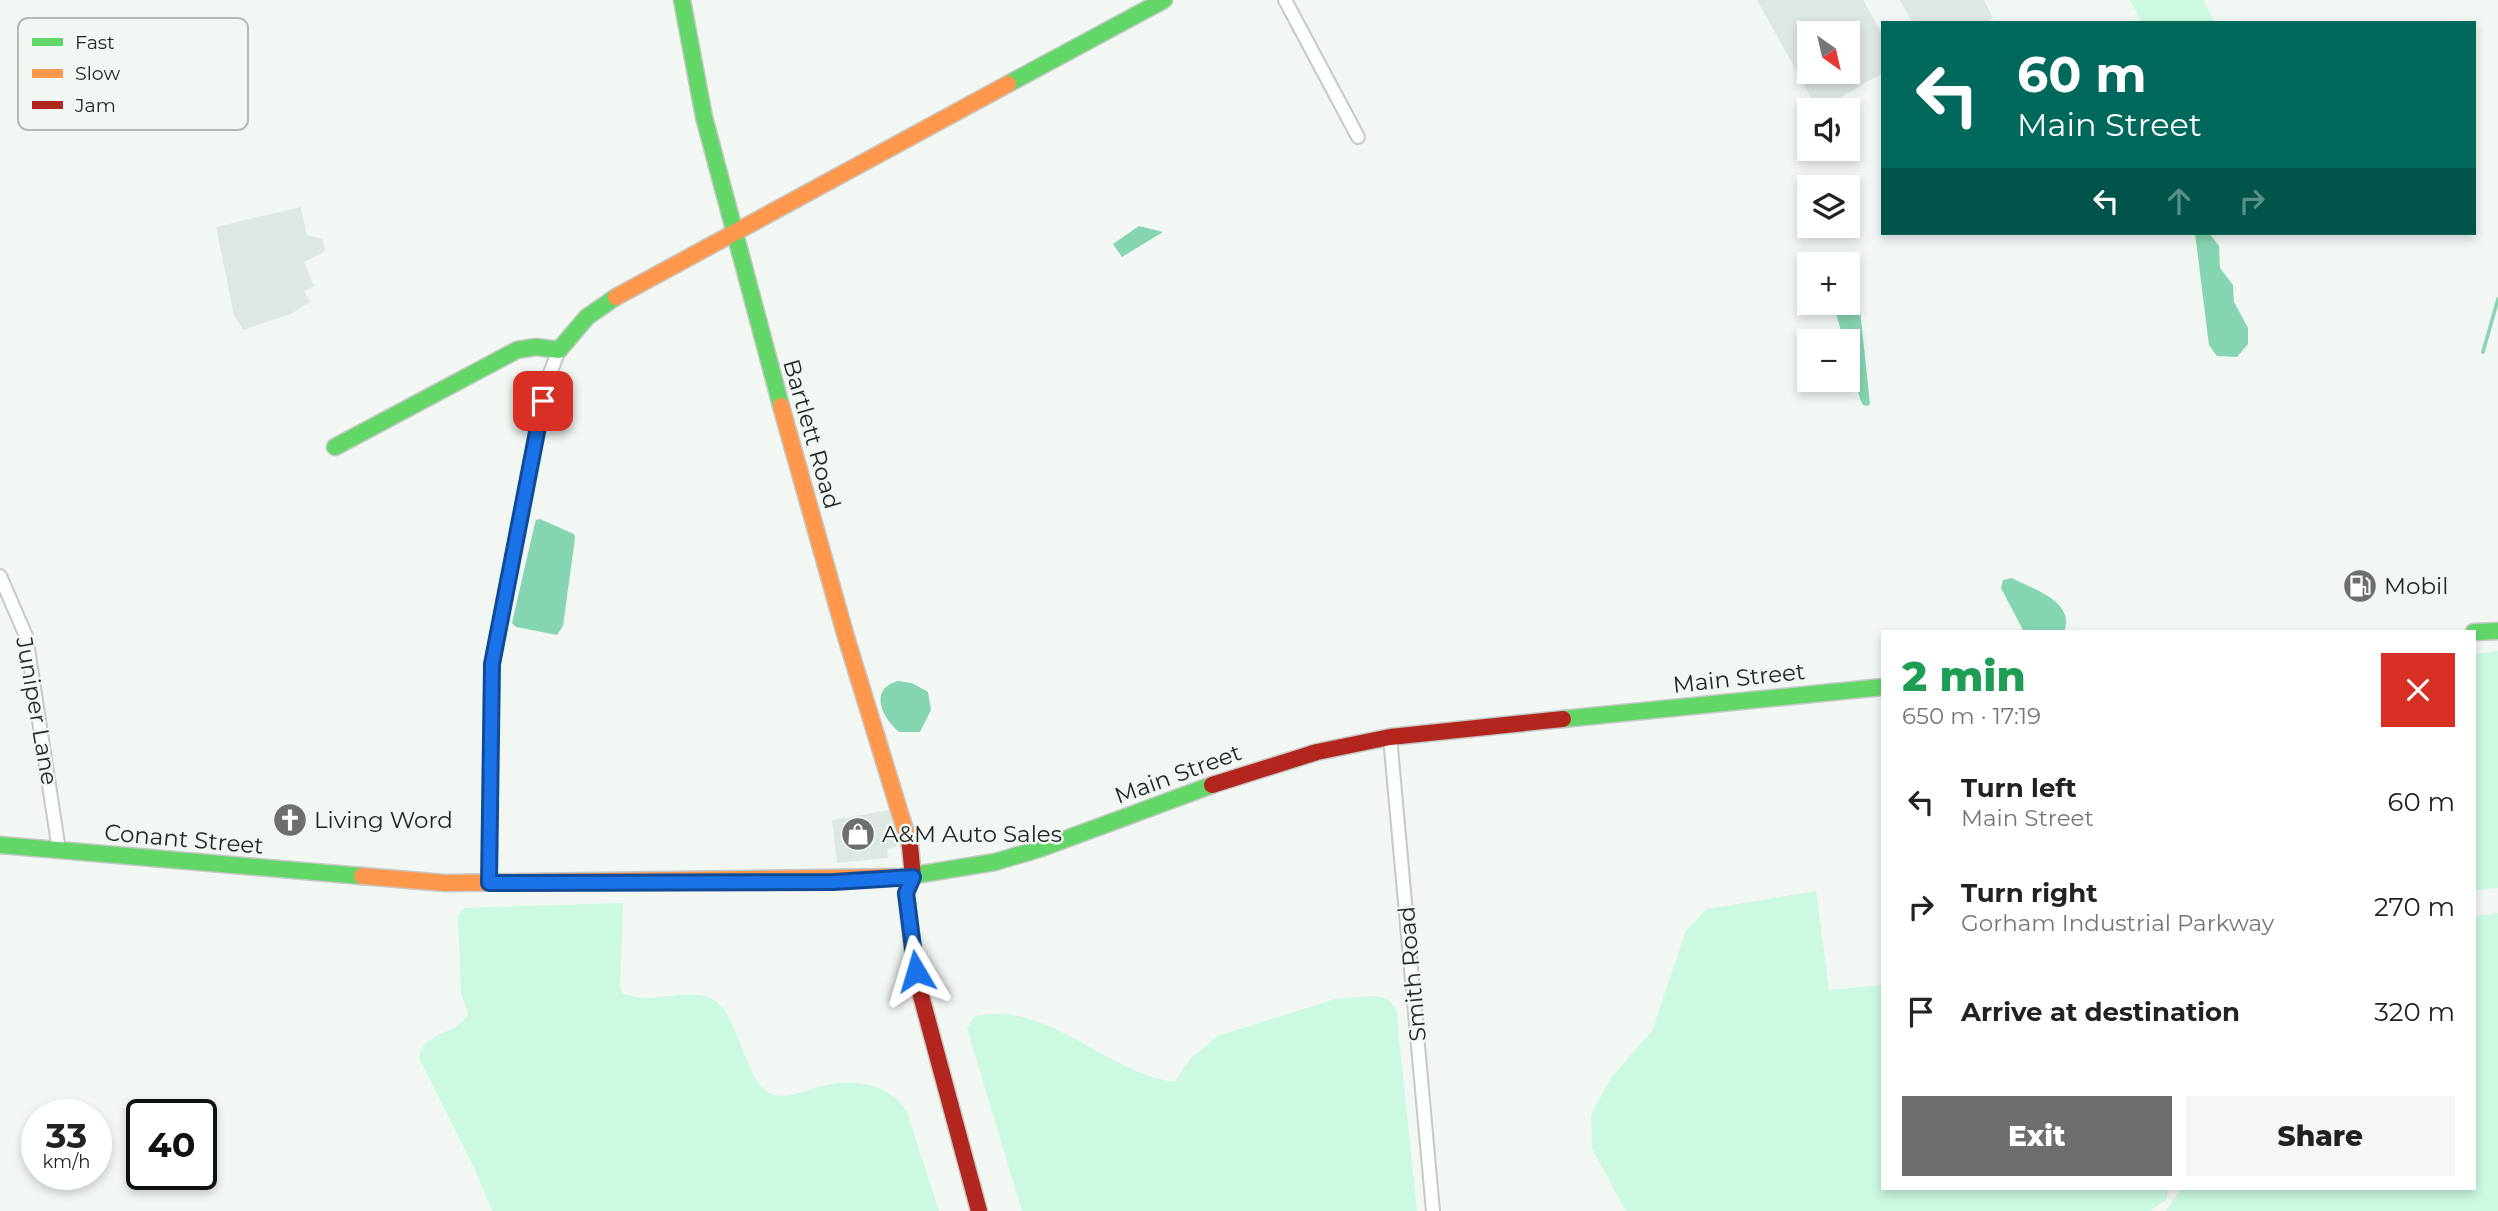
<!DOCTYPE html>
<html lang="en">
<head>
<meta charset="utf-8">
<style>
	body { margin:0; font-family:Montserrat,sans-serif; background:#f6f6f6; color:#222; height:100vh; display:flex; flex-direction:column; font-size:26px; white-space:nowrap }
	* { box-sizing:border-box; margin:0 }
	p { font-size:23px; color:#767676 }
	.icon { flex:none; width:38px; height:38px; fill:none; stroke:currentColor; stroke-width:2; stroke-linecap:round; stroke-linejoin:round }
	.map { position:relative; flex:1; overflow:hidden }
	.panel { position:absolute; left:1881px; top:630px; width:595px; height:560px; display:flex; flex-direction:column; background:#fff; border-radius:0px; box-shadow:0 4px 10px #0003 }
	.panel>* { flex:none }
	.hud { position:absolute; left:1881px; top:21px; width:595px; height:214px; border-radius:0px; box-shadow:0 4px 10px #0003; background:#00695c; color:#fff; overflow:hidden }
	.needle { width:46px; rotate:146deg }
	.fabs { position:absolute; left:1797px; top:21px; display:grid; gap:14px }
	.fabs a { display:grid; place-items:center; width:63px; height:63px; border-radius:0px; background:#fff; box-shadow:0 4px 10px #0003; font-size:35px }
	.speed { position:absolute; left:21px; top:1099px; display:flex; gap:14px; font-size:35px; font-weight:700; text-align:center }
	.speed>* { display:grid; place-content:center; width:91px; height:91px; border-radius:50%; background:#fff; box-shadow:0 4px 10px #0003; line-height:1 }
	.speed small { font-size:18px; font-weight:400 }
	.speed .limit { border:4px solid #111; border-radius:10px; background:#fff; color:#111 }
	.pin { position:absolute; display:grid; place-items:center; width:60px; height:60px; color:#fff; margin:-30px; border-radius:14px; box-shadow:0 4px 10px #0006 }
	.me { position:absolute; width:77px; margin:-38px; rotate:353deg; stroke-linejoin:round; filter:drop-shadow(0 0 5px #0008) }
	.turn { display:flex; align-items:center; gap:24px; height:147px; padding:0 21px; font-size:32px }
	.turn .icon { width:91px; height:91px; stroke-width:2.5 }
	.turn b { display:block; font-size:49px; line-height:60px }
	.lanes { display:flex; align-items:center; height:66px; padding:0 21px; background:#0003; justify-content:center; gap:35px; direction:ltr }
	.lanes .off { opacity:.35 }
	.round { display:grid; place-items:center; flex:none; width:74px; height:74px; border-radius:0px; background:#f6f6f6 }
	.overview { display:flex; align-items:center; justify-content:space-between; height:119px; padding:0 21px }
	h1 { font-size:42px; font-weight:800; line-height:52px; color:#1e9e55 }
	.action { display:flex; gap:14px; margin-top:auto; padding:14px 21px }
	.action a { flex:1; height:80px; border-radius:0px; background:#6c6f6d; color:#fff; font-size:28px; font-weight:800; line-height:80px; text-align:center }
	.action a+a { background:#f6f6f6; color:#222 }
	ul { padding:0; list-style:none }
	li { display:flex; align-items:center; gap:21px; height:105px; padding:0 21px }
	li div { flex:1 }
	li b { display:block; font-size:26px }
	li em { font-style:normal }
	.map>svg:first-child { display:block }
	.built { fill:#dee8e2; fill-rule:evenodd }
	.green { fill:#cbf9e2 }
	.water { fill:#86d5b2 }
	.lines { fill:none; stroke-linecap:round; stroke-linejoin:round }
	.stream { stroke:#86d5b2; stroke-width:3.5 }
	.street-casing { stroke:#c5c9c7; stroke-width:16 }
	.fast-casing { stroke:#c5c9c7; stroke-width:19 }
	.slow-casing { stroke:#c5c9c7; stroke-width:19 }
	.jam-casing { stroke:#c5c9c7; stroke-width:19 }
	.street { stroke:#fdfefd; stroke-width:12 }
	.fast { stroke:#63d668; stroke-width:16 }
	.slow { stroke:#ff974d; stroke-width:16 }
	.jam { stroke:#b3261e; stroke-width:16 }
	.route-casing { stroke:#114b97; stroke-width:18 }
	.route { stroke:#1a73e8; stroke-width:12 }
	.labels { text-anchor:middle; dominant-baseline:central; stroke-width:5; stroke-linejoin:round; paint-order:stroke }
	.street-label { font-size:23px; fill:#242625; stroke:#f1f8f4 }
	.poi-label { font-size:23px; fill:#242625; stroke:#f1f8f4; text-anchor:start }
	.key { fill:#f1f8f4; stroke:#b4b9b6; stroke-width:2 }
	.key-label { font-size:19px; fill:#242625 }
</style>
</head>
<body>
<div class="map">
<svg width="2498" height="1211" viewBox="0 0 2498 1211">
	<rect width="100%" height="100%" fill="#f2f7f4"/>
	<!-- built -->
	<path class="built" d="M1757 0H1863L1883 35V73L1818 110ZM1810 33H1848V72H1810Z
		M1900 0H1984L1993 18 1985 23H1912Z
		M301 207 307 235 323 239 325 251 304 262 314 286 304 291 310 302 291 314 243 330 234 315 216 227Z
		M890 810 897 847 887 849 888 858 837 863 832 820Z"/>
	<!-- green -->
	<path class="green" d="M2130 0H2203L2215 23H2142Z
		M2498 651V888L2475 890V654Z
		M1816 891 1829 990 1883 985V1188H2168L2167 1199 2150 1211H1626L1592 1149 1591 1115 1611 1078 1652 1031 1686 931 1707 909Z
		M623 903 620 989 622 993C629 995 636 998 643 998 664 999 699 987 717 1002 740 1022 748 1090 774 1095 792 1099 810 1088 827 1085 857 1079 890 1084 907 1112L939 1211H492L475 1170 419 1058C424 1030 455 1037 468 1014L461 993 458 916 464 908Z
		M2498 913V1211H2166L2182 1188H2474L2475 916Z
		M1374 996 1388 999 1396 1009 1417 1211H1022L967 1028 975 1016C1048 1000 1105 1073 1175 1082L1190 1059 1218 1036 1335 999Z"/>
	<!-- water -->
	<path class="water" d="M1139 226 1163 232 1122 257 1113 244Z
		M2195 233H2209L2219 246 2220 268 2233 285 2234 302 2248 328V344L2237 357 2217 356 2209 345Z
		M1848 269 1857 282 1870 404 1867 406 1863 405 1860 399 1848 356V341H1844L1833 303H1848Z
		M540 519 574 534 575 538 563 626 557 635 516 627 512 623 534 527 536 520Z
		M2012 578C2032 589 2076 601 2064 632H2024L2001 588 2003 580Z
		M898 681 912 683 928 692 931 710 920 732H899C882 718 868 689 898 681Z"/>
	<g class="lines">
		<!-- stream -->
		<path class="stream" d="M2483 352 2498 299"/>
		<!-- street casing -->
		<g class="street-casing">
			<path id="street" d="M1285 0 1358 137
				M0 576 26 636 59 850
				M1390 737 1433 1211
				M489 883 492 664 547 381 559 350"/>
		</g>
		<!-- fast casing -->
		<g class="fast-casing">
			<path id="fast" d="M682 0 704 117 781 406
				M1008 84 1164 0
				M335 447 517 350 536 347 559 350 587 317 616 297
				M2474 632 2498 631
				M1563 719 1883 687
				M0 845 362 876
				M903 877 995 862 1039 849 1212 785"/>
		</g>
		<!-- slow casing -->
		<g class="slow-casing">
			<path id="slow" d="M616 297 1008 84
				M781 406 846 637 910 846
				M362 876 445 883 903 877"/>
		</g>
		<!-- jam casing -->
		<g class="jam-casing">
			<path id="jam" d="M1212 785 1317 752 1390 737 1563 719
				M910 846 913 877 906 893 916 977 979 1211"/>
		</g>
		<!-- street -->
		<use href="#street" class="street"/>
		<!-- fast -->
		<use href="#fast" class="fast"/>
		<!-- slow -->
		<use href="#slow" class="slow"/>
		<!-- jam -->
		<use href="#jam" class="jam"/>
	</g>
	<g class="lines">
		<!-- route casing -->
		<g class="route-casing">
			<path id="route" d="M543 401 492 664 489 883 834 882 913 877 906 893 916 971"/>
		</g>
		<!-- route -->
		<use href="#route" class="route"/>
	</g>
	<!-- icons -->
	<defs>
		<g id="fuel-disc" transform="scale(1.75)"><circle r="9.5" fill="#6c6f6d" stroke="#f1f8f4"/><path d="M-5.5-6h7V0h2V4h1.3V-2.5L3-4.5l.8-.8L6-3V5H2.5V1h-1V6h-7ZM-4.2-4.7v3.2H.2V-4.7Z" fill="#fff"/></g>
		<g id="church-disc" transform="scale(1.75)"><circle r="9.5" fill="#6c6f6d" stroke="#f1f8f4"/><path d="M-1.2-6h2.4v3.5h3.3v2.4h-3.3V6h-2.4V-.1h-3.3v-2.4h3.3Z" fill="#fff"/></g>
		<g id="shop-disc" transform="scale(1.75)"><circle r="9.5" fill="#6c6f6d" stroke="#f1f8f4"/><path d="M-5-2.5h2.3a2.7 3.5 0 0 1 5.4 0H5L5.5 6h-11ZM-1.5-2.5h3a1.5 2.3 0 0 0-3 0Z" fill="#fff"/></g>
	</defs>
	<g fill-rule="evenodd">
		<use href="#fuel-disc" x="2360" y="586"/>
		<use href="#church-disc" x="290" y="820"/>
		<use href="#shop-disc" x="858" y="834"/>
	</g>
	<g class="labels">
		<!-- street labels -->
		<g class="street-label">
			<text transform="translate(812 434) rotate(74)">Bartlett Road</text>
			<text transform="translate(1739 678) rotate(-6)">Main Street</text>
			<text transform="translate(37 711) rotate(80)">Juniper Lane</text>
			<text transform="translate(1178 774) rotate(-20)">Main Street</text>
			<text transform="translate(184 839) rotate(5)">Conant Street</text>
			<text transform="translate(1412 974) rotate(-95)">Smith Road</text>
		</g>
		<!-- poi labels -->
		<g class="poi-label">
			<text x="2384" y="586">Mobil</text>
			<text x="314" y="820">Living Word</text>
			<text x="882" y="834">A&amp;M Auto Sales</text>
		</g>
	</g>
	<!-- legend -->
	<rect x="18" y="18" width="230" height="112" rx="10" class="key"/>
	<rect x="32" y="38" width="31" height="8" fill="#63d668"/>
	<rect x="32" y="69" width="31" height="9" fill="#ff974d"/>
	<rect x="32" y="101" width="31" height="8" fill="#b3261e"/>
	<g class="key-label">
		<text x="75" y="49">Fast</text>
		<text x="75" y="80">Slow</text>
		<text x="75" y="112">Jam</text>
	</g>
</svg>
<div class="fabs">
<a><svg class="needle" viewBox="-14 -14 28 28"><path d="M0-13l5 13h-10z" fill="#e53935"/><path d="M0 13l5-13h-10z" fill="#767676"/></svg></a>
<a><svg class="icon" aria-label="sound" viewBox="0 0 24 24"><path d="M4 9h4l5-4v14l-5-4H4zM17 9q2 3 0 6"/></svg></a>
<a><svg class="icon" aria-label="layers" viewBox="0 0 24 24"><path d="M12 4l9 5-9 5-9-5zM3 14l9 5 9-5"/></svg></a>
<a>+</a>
<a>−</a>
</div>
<div class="speed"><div>33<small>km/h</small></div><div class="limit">40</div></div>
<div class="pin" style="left:543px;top:401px;background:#d93025"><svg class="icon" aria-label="arrive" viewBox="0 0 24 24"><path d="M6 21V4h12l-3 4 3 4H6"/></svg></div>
<svg class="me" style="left:916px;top:971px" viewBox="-20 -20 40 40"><path d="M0-17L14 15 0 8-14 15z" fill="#1a73e8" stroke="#fff" stroke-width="4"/></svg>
<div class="hud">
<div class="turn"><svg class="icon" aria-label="left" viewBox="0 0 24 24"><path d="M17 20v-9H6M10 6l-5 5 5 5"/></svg><div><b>60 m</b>Main Street</div></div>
<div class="lanes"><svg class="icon" aria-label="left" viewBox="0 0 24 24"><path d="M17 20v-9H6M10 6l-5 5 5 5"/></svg><svg class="icon off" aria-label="ahead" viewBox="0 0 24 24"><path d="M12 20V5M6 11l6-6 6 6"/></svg><svg class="icon off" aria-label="right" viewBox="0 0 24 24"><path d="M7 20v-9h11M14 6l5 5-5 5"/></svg></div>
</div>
<section class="panel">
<div class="overview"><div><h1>2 min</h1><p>650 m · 17:19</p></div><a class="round" style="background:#d93025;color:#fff"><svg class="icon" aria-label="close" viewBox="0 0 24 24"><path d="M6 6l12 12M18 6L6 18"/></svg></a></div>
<ul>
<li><svg class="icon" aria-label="left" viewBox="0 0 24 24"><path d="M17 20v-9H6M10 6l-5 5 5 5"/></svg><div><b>Turn left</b><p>Main Street</p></div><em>60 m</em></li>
<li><svg class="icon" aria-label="right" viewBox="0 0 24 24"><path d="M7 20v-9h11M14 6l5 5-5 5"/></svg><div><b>Turn right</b><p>Gorham Industrial Parkway</p></div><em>270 m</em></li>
<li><svg class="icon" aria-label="arrive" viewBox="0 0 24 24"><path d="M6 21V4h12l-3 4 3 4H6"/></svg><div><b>Arrive at destination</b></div><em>320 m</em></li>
</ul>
<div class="action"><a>Exit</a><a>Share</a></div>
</section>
</div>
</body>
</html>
